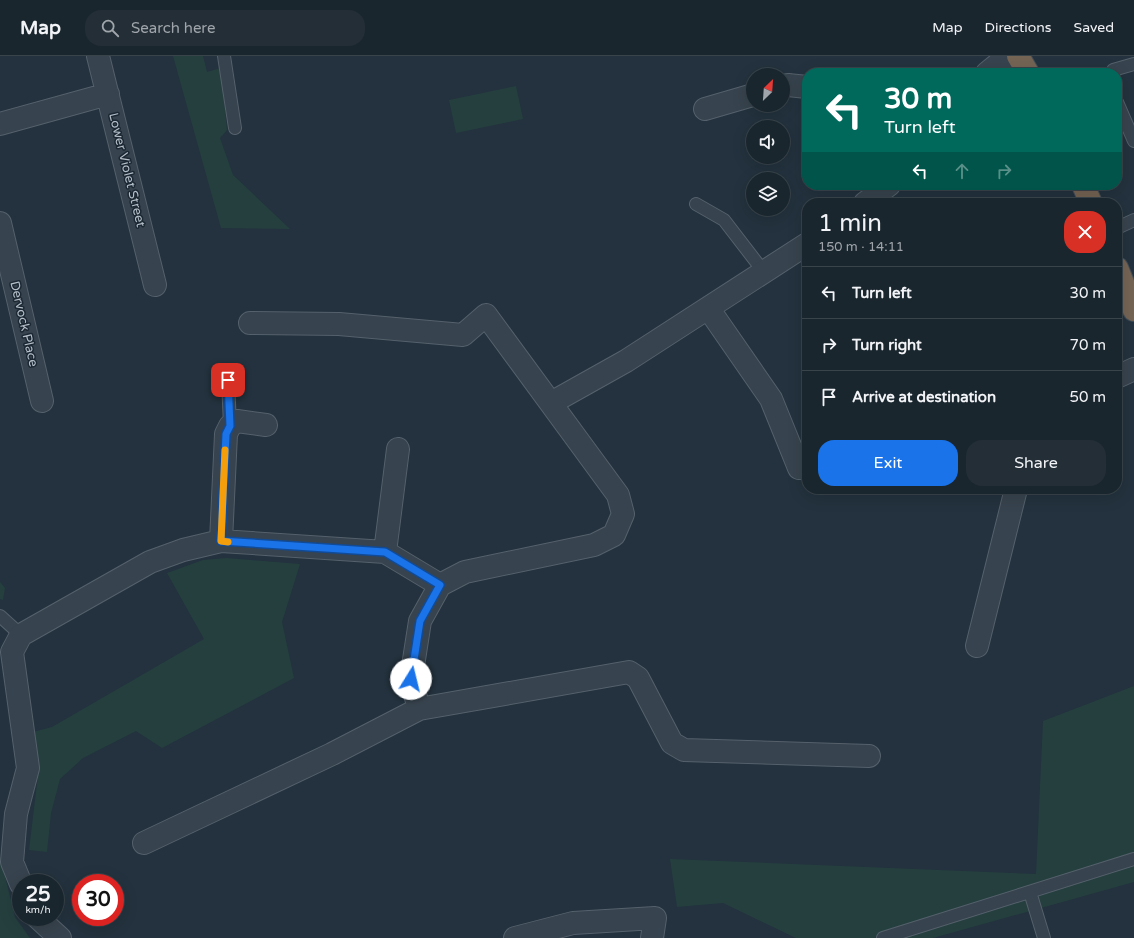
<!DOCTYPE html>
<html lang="en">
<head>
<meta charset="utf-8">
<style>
	body { margin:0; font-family:"Varela Round",sans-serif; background:#232e36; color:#f1f3f6; height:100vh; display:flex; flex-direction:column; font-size:15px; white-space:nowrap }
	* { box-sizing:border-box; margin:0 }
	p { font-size:13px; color:#9fa5aa }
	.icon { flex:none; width:22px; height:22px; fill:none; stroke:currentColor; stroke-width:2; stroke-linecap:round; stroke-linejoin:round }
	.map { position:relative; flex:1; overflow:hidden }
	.drawer { position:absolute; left:802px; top:142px; width:320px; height:296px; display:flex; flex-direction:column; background:#1a262e; border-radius:16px; box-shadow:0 4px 16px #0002,0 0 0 1px #38434a }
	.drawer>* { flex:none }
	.banner { position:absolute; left:802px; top:12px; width:320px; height:122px; border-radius:16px; box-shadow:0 4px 16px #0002,0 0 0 1px #38434a; background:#00695c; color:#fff; overflow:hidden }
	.needle { width:26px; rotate:25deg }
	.controls { position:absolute; left:746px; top:12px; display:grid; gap:8px }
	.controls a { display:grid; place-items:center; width:44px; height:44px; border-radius:50%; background:#1a262e; box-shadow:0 4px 16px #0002,0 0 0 1px #38434a; font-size:20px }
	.speed { position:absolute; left:12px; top:818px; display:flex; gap:8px; font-size:20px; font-weight:700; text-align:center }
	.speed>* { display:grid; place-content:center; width:52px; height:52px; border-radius:50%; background:#1a262e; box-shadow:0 4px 16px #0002,0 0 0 1px #38434a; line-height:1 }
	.speed small { font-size:10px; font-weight:400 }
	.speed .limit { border:6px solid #d22; background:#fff; color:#111 }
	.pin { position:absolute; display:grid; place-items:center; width:34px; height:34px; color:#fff; margin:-17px; border-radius:8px; box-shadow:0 2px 6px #0006 }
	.me { position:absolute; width:44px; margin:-22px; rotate:9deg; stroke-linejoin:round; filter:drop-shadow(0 0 3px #0008) }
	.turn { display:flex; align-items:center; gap:14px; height:84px; padding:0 16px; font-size:18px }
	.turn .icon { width:52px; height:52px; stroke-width:2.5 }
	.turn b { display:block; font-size:28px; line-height:34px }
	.lanes { display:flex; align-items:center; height:38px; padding:0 16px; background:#0003; justify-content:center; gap:20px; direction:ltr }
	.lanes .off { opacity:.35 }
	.round { display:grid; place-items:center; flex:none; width:42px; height:42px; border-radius:16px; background:#232e36 }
	.overview { display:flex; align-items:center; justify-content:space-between; height:68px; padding:0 16px }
	h1 { font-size:24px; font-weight:600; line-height:30px }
	.action { display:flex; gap:8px; margin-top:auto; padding:8px 16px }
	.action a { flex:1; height:46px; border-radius:16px; background:#1a73e8; color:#fff; font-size:16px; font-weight:600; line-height:46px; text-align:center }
	.action a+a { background:#232e36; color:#f1f3f6 }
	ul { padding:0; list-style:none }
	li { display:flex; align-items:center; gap:12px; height:52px; padding:0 16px; border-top:1px solid #38434a }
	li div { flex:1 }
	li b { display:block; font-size:15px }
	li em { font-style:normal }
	header { display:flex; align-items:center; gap:24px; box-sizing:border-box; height:56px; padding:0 20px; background:#1a262e; border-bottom:1px solid #38434a }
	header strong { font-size:19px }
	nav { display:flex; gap:22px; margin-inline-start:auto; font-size:14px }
	.search { width:280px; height:36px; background:#232e36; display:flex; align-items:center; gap:10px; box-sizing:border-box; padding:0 14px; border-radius:16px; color:#9fa5aa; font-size:15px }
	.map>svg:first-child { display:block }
	.green { fill:#253f3f }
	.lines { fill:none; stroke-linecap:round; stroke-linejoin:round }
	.lane-casing { stroke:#55616c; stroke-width:14 }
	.street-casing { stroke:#55616c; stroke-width:24 }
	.highway-casing { stroke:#424e59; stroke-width:24 }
	.lane { stroke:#37434e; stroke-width:12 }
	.street { stroke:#37434e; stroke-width:22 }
	.highway { stroke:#746454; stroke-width:22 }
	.route-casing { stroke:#114b97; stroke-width:10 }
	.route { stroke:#1a73e8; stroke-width:7 }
	.slow { stroke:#f59e0b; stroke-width:7 }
	.labels { text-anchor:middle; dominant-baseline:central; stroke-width:3; stroke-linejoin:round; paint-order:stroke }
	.street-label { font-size:13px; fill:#b3bec9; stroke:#1c2833 }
</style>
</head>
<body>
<header>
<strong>Map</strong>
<div class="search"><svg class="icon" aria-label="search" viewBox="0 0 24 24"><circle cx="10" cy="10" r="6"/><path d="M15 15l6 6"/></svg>Search here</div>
<nav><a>Map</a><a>Directions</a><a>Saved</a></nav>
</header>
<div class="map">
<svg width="1134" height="882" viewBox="0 0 1134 882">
	<rect width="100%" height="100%" fill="#23323e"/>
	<!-- green -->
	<path class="green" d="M173 0H203L207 16 221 12 227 74 220 82 233 119 290 173 221 172Z
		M516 30 523 63 456 77 449 44Z
		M227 502 300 508 282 566 294 622 162 692 136 675 83 702 60 723 51 757 47 796 29 794 39 711 33 676 52 671 204 583 167 517 203 504Z
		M0 526 5 532 3 544 0 543Z
		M1134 630V826L933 882H796L723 847 677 851 670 803 1036 818 1043 665Z
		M0 800 15 861 30 882H0Z"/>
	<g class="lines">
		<!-- lane casing -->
		<g class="lane-casing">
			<path id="lane" d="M224 0 235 72
				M1112 17 1113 14 1134 8
				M1117 46 1134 85
				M696 148 724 164 764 216
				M1117 172 1134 164
				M228 324 230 370
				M0 560 21 579
				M1030 836 1044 882
				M883 882 1134 803"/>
		</g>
		<!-- street casing -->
		<g class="street-casing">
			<path id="street" d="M98 0 155 229
				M987 17 1008 0
				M783 30 788 29 807 31
				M705 53 753 39
				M0 68 108 38
				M865 147 889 129
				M0 167 42 345
				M708 252 771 343 799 412
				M250 267 339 268 463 279 486 259 618 439 623 458 614 479 594 489 465 516 440 529 420 565 411 623 419 653
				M1117 321 1134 313
				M551 347 626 305 807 188
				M221 485 226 378 230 370 237 365 266 369
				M385 496 398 393
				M977 590 1016 433
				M144 787 332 698 419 653 629 616 638 622 672 687 684 694 869 700
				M21 828 12 806 16 758 28 712 12 596 21 579 150 506 183 494 221 485 385 496 440 529
				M37 861 60 882
				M515 882 573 867 655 862 652 882"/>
		</g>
		<!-- highway casing -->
		<g class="highway-casing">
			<path id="highway" d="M1018 0 1028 17
				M1083 129 1091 147
				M1117 212 1134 254"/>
		</g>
		<!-- lane -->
		<use href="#lane" class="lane"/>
		<!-- street -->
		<use href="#street" class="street"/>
		<!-- highway -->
		<use href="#highway" class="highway"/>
	</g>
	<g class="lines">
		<!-- route casing -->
		<g class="route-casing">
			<path id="route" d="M228 324 230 370 226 378 221 485 385 496 440 529 420 565 411 623"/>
		</g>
		<!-- route -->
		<use href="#route" class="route"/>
		<!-- slow -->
		<path class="slow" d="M225 394 221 485 228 486"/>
	</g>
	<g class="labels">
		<!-- street labels -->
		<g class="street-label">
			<text transform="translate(127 114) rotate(76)">Lower Violet Street</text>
			<text transform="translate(24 268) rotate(77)">Dervock Place</text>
		</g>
	</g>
</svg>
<div class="controls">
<a><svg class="needle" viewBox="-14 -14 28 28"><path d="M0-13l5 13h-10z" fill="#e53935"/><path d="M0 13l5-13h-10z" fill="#9fa5aa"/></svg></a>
<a><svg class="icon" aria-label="sound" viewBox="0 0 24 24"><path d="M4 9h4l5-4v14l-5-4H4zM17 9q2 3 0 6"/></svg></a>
<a><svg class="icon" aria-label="layers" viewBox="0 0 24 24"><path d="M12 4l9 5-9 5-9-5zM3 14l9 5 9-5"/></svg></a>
</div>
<div class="speed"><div>25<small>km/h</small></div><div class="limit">30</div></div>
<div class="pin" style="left:228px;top:324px;background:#d93025"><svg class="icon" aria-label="arrive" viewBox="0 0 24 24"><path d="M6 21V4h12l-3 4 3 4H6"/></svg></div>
<svg class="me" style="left:411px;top:623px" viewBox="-20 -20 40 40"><circle r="19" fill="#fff"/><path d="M0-13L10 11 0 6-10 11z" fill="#1a73e8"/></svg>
<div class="banner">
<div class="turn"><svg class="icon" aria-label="left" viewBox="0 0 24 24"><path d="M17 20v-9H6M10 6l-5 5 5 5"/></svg><div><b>30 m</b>Turn left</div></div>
<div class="lanes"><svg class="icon" aria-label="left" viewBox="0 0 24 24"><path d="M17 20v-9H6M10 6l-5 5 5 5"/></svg><svg class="icon off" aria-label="ahead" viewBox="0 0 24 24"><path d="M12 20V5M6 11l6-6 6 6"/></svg><svg class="icon off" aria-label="right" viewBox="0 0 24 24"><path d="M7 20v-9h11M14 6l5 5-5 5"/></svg></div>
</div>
<section class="drawer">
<div class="overview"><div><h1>1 min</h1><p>150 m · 14:11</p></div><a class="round" style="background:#d93025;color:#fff"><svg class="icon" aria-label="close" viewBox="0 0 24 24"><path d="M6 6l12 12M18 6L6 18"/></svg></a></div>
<ul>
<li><svg class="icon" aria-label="left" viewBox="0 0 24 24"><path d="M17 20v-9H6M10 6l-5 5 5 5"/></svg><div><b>Turn left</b></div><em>30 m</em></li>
<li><svg class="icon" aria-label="right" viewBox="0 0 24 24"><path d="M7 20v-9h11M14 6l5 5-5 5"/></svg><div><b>Turn right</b></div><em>70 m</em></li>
<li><svg class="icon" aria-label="arrive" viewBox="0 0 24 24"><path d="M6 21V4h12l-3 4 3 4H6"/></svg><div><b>Arrive at destination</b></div><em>50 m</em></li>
</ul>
<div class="action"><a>Exit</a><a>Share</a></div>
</section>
</div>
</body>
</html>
